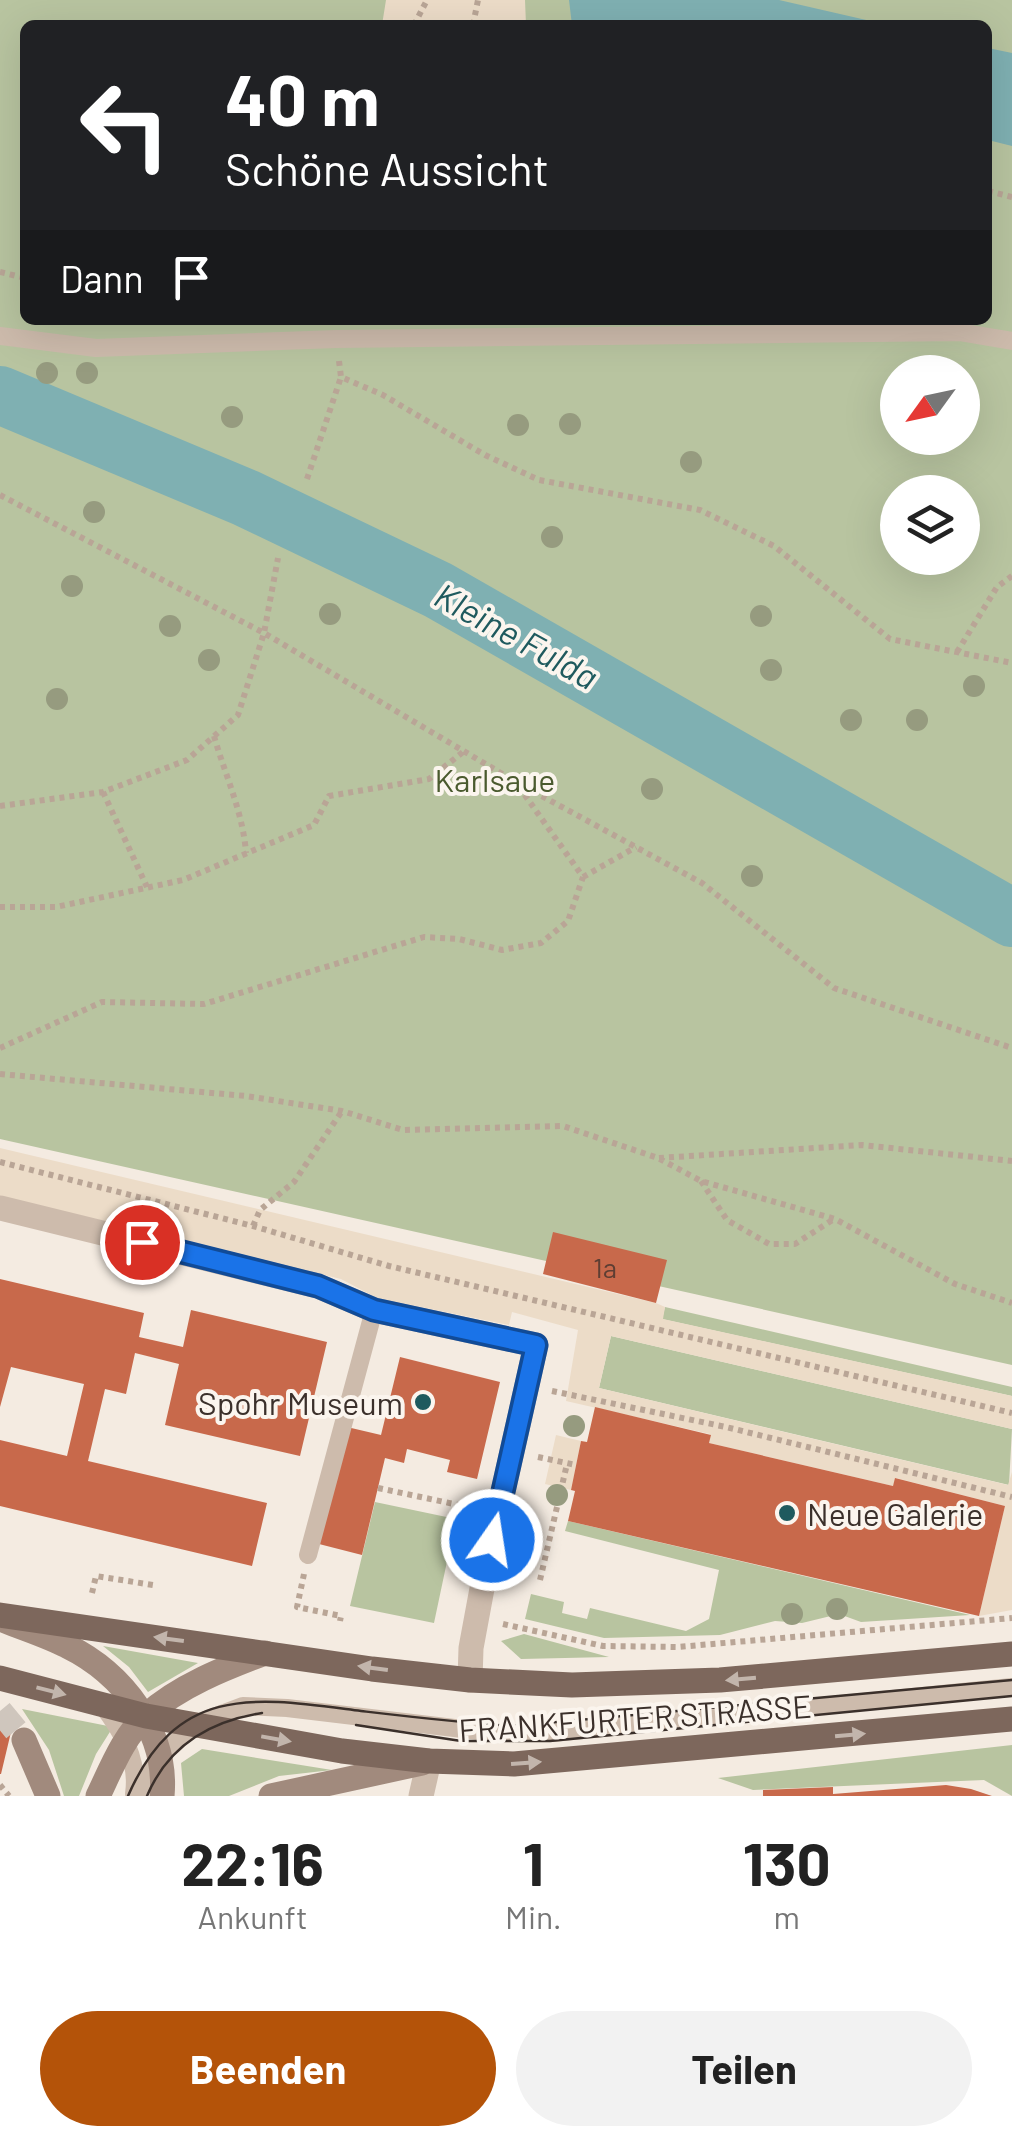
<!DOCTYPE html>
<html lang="de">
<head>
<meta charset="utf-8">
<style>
	body { margin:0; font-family:Barlow,sans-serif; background:#f2f2f2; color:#222; height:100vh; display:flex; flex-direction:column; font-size:38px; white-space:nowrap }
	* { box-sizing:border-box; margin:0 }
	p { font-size:32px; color:#767676 }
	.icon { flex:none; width:55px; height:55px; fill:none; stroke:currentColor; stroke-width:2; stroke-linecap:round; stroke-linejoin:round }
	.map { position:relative; height:1796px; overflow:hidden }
	.panel { display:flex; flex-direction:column; background:#fff; flex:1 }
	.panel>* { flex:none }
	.hud { position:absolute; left:20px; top:20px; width:972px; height:305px; border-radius:15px; box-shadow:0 10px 40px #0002; background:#202124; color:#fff; overflow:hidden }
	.needle { width:65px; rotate:237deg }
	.tools { position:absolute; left:880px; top:355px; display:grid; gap:20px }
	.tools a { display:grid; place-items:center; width:100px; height:100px; border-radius:50%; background:#fff; box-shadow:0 10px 40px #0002; font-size:50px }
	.pin { position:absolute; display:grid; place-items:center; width:85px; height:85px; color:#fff; margin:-42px; border:5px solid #fff; border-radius:50%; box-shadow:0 2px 10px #0007 }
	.me { position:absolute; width:110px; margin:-55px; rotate:13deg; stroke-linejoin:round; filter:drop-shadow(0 0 8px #0008) }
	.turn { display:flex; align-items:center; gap:35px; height:210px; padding:0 40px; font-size:45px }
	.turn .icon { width:130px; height:130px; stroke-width:2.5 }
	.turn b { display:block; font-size:70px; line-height:85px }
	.then { display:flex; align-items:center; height:95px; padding:0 40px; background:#0003; gap:20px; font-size:38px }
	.eta { display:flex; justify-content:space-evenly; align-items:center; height:170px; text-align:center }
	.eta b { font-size:60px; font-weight:700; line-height:70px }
	.action { display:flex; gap:20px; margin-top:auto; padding:20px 40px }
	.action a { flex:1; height:115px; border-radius:60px; background:#b45309; color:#fff; font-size:40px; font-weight:700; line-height:115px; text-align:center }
	.action a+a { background:#f2f2f2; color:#222 }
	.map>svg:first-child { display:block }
	.green { fill:#b8c4a0; fill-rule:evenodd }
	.plaza { fill:#ecdcc8 }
	.water { fill:#7fb0b2 }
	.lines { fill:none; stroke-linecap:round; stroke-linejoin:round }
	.river { stroke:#7fb0b2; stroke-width:58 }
	.building { fill:#c8694b }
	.secondary-tunnel { stroke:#cfc6bd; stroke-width:25; stroke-dasharray:25 12; stroke-linecap:butt }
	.path { stroke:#b9a596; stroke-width:6; stroke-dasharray:5 5; stroke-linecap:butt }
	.lane { stroke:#cdbbac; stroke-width:18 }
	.street { stroke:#cdbbac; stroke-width:25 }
	.secondary { stroke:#a18a7d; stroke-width:25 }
	.primary { stroke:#7d675c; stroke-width:25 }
	.tram { stroke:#3b302b; stroke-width:2.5 }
	.tree { fill:#969b7f }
	.oneway { fill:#c2b5ac }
	.route-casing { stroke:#114b97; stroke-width:25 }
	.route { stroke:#1a73e8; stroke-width:18 }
	.poi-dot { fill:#1f5a5e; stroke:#fbf5ee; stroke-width:4 }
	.labels { text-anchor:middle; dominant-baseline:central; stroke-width:8; stroke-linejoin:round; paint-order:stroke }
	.number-label { font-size:28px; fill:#5e3e33 }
	.park-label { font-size:32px; fill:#4a5a2e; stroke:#fbf5ee }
	.poi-label { font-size:32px; fill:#3b302b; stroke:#fbf5ee; text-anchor:end }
	.street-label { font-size:32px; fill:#3b302b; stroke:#fbf5ee }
	.water-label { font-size:35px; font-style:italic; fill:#1f5a5e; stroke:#fbf5ee }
</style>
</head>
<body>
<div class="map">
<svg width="1012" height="1796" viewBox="0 0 1012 1796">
	<rect width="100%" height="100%" fill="#f4ebe1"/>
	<!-- green -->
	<path class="green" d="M0 0H1012V1365L0 1139ZM25 25H988V320H25ZM898 372H962V438H898ZM898 492H962V558H898Z
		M665 1307 1012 1387V1396L662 1319Z
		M611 1336 1012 1429 1009 1485 599 1388Z
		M375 1502 456 1519 434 1623 350 1606Z
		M568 1521 970 1615 861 1622 839 1614 802 1623 775 1621 720 1635 604 1638 525 1619 531 1594 564 1602 562 1613 587 1619 590 1608 686 1631 709 1619 719 1570 565 1531Z
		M524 1634 609 1657 521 1659 501 1641Z
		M103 1646 198 1663 148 1692 129 1667Z
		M22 1709 113 1727 96 1754 79 1796H64L49 1750Z
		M1012 1745V1796L984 1780 753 1790 718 1778Z
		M202 1749 332 1770 279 1776 229 1796H184L181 1763Z"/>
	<!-- plaza -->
	<path class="plaza" d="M386 0H525L526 25H382Z
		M0 1148 656 1303 665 1307 663 1319 1012 1396V1429L611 1336 599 1388 1008 1485 1012 1472V1610L979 1616 1005 1506 896 1478 893 1486 709 1443 710 1434 566 1401 578 1330 512 1312 509 1325 377 1298 341 1279 0 1196Z
		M556 1435 581 1441 571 1490 545 1484Z"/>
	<!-- water -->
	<path class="water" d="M569 0H779L888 25H572Z
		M988 48 1012 53V146L988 140Z"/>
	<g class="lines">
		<!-- river -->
		<path class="river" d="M0 395 246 498 438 590 1012 918"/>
	</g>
	<!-- building -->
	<path class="building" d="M553 1232 667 1260 656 1303 543 1274Z
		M0 1279 144 1313 139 1337 183 1347 191 1310 327 1342 300 1456 165 1425 179 1364 135 1353 126 1394 105 1389 88 1461 267 1503 252 1566 0 1506V1440L67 1456 84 1384 11 1367 0 1407Z
		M400 1357 500 1382 477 1479 447 1472 450 1460 407 1449 404 1463 385 1458 362 1555 319 1544 347 1427 381 1435Z
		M595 1407 711 1435 709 1443 893 1486 895 1478 1005 1506 979 1616 568 1521 575 1491 571 1490 581 1441 587 1442Z
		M0 1730 11 1732 1 1774H0Z
		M946 1785 971 1789 992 1796H763V1790L833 1787V1794Z"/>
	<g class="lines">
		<!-- secondary-tunnel -->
		<path class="secondary-tunnel" d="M0 1711 24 1740"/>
		<!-- path -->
		<path class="path" d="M414 25 427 0
			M473 25 478 0
			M988 191 1012 197
			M0 272 25 278
			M339 361 341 377 383 395 485 455 539 480 700 510 774 546 890 639 1012 663
			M307 479 341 377
			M0 495 264 633 516 782 702 883 834 988 1012 1048
			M957 652 997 587 1012 576
			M214 736C225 775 243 812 246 853
			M103 792 147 887
			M0 806 103 792 187 760 238 715 264 633 278 558
			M583 877 636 847
			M0 907H56L183 880 314 825 329 796 429 779 463 752
			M0 1048 102 1002 204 1004 424 937 459 939 502 950 541 943 568 921 583 877 517 784
			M0 1074 246 1096 342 1111 403 1130 563 1126 658 1158 701 1181 835 1219 955 1284 1012 1303
			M659 1158 862 1145 1012 1161
			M0 1162 253 1226 389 1266 1012 1413
			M701 1181 727 1220 769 1244H795L834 1219
			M253 1226 260 1210 294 1182 342 1111
			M552 1391 726 1427 1012 1497
			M538 1457 576 1465
			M378 1488 473 1508
			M304 1574 297 1607 341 1616 340 1621
			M540 1580 567 1464
			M92 1593 96 1576 153 1585
			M503 1624 603 1646 678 1647 1012 1618
			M0 1785 9 1796"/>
		<!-- lane -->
		<path class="lane" d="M0 336 96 348 336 339 959 332 1012 341
			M308 1555 374 1310
			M102 1705C122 1731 139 1760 134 1794
			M136 1796 158 1759 195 1724 243 1706 287 1708 496 1733H553L1012 1687"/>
		<!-- street -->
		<path class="street" d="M0 1208 318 1286 374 1310 536 1345 486 1567 471 1648 470 1680
			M421 1796 429 1761"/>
		<!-- secondary -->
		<path class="secondary" d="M1 1619C22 1628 46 1635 67 1646 122 1673 168 1731 162 1796
			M24 1740 48 1796
			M98 1796C111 1769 124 1735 147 1715 179 1686 225 1668 265 1653
			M271 1796 422 1763"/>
		<!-- primary -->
		<path class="primary" d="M0 1615 372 1669 470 1680 572 1685 720 1680 1012 1654
			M0 1678 146 1716 342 1751 429 1761 514 1764 1012 1719"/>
		<!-- tram -->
		<path class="tram" d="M356 1725 461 1741H550L1012 1696
			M128 1796C178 1681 259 1698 361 1711 412 1717 462 1723 514 1726L1012 1680
			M147 1796C168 1746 210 1721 262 1713"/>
	</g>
	<!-- trees -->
	<g class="tree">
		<circle cx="47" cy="373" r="11"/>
		<circle cx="87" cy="373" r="11"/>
		<circle cx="232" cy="417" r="11"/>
		<circle cx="570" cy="424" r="11"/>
		<circle cx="518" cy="425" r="11"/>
		<circle cx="691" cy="462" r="11"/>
		<circle cx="94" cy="512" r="11"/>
		<circle cx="552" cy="537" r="11"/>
		<circle cx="72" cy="586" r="11"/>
		<circle cx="330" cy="614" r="11"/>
		<circle cx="761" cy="616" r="11"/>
		<circle cx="170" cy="626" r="11"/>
		<circle cx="209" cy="660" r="11"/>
		<circle cx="771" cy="670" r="11"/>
		<circle cx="974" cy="686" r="11"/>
		<circle cx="57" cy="699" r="11"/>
		<circle cx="851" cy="720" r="11"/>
		<circle cx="917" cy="720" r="11"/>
		<circle cx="652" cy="789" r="11"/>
		<circle cx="752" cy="876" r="11"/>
		<circle cx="574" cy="1426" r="11"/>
		<circle cx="557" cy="1495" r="11"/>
		<circle cx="837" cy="1609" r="11"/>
		<circle cx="792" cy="1614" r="11"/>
	</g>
	<!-- one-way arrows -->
	<defs><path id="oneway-solid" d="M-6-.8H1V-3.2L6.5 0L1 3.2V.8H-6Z" transform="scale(2.5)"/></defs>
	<g class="oneway">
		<use href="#oneway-solid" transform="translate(169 1639) rotate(-172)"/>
		<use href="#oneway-solid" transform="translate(373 1668) rotate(-172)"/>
		<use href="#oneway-solid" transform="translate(741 1679) rotate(175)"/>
		<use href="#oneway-solid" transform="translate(51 1691) rotate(14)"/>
		<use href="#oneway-solid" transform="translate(850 1735) rotate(-5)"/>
		<use href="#oneway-solid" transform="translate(276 1739) rotate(10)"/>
		<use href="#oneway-solid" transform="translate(526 1763) rotate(-4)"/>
	</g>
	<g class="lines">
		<!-- route casing -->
		<g class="route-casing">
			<path id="route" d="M142 1242 318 1286 374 1310 536 1345 492 1540"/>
		</g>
		<!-- route -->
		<use href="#route" class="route"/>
	</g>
	<!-- markers -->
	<g class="poi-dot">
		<circle cx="423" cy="1402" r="10"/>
		<circle cx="787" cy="1513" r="10"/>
	</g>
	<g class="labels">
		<!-- number labels -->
		<g class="number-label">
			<text x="605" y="1267">1a</text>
		</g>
		<!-- park labels -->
		<g class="park-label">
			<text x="495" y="779">Karlsaue</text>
		</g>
		<!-- poi labels -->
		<g class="poi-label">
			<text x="403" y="1402">Spohr Museum</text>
			<text x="807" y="1513" text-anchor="start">Neue Galerie</text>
		</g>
		<!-- street labels -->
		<g class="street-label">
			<text transform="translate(635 1717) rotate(-4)">FRANKFURTER STRASSE</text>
		</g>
		<!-- water labels -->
		<g class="water-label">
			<text transform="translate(517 635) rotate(29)">Kleine Fulda</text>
		</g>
	</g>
</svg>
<div class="tools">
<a><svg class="needle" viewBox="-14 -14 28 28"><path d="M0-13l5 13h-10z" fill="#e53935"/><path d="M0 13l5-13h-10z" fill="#767676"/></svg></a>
<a><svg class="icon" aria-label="layers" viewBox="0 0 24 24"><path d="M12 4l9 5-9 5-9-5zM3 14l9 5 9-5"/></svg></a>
</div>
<div class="pin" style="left:142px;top:1242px;background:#d93025"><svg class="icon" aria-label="arrive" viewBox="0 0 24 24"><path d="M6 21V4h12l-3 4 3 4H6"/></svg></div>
<svg class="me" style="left:492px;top:1540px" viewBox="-20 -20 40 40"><circle r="17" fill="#1a73e8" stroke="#fff" stroke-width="3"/><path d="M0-11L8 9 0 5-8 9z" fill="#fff"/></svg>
<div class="hud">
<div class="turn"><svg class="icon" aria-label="left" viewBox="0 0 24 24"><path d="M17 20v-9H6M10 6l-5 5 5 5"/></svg><div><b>40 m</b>Schöne Aussicht</div></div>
<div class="then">Dann<svg class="icon" aria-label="arrive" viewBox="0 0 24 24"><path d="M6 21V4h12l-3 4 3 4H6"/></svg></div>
</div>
</div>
<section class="panel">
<div class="eta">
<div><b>22:16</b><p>Ankunft</p></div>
<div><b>1</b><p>Min.</p></div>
<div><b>130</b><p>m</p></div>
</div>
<div class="action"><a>Beenden</a><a>Teilen</a></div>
</section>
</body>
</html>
